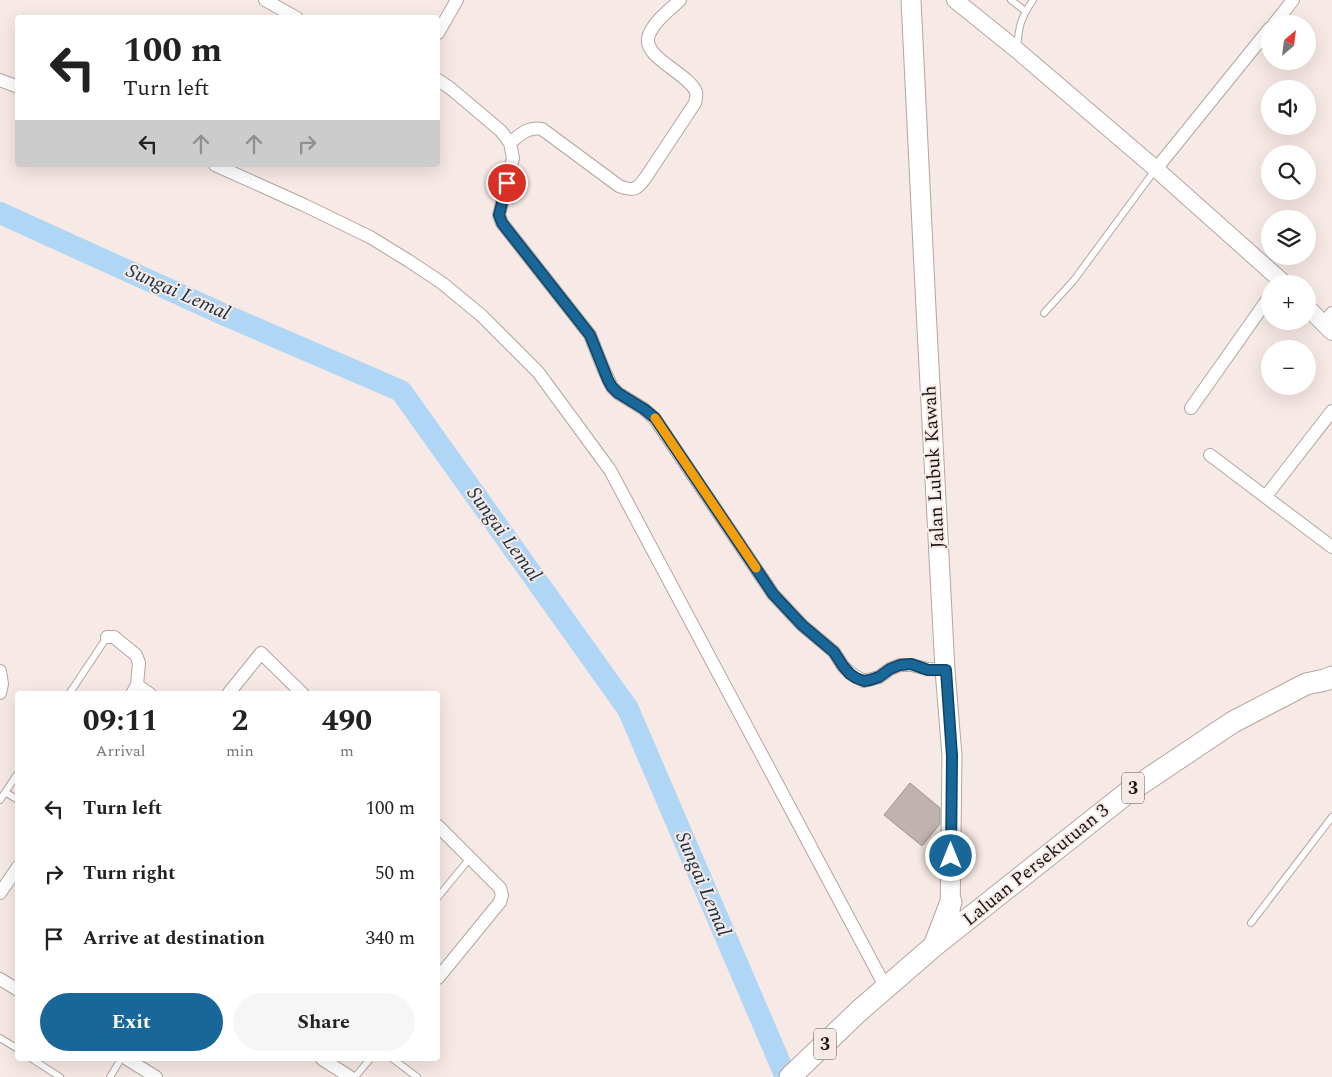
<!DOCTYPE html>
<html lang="en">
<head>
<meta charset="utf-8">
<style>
	body { margin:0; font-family:Spectral,serif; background:#f6f6f6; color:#222; height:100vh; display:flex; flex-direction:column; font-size:19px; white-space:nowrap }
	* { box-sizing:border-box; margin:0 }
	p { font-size:16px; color:#767676 }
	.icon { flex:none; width:28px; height:28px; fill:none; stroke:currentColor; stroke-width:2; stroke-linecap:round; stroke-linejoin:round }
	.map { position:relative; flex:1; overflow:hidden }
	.panel { position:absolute; left:15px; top:691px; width:425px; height:370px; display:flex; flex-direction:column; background:#fff; border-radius:5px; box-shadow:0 5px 20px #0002 }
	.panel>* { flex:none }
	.guide { position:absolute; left:15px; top:15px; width:425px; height:152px; border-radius:5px; box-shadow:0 5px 20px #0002; background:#fff; color:#222; overflow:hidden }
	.needle { width:32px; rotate:28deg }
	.buttons { position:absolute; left:1261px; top:15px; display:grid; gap:10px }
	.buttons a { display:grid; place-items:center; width:55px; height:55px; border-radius:50%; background:#fff; box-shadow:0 5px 20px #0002; font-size:25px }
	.pin { position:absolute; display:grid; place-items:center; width:42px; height:42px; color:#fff; margin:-21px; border:2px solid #fff; border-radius:50%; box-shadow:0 1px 5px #0007 }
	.me { position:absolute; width:55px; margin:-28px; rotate:0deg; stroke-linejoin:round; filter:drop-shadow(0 0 4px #0008) }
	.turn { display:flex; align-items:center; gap:18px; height:105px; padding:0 25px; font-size:22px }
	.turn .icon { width:65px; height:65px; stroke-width:2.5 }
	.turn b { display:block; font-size:35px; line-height:42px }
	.lanes { display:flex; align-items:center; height:48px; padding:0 25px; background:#0003; justify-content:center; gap:25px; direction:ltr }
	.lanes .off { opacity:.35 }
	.eta { display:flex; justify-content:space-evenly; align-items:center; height:85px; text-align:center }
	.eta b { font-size:30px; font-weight:700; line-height:35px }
	.button { display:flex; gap:10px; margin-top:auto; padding:10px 25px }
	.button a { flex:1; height:58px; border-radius:30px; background:#196698; color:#fff; font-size:20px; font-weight:700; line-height:58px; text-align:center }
	.button a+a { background:#f6f6f6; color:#222 }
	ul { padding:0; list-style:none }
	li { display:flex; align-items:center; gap:15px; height:65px; padding:0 25px }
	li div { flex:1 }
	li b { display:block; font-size:19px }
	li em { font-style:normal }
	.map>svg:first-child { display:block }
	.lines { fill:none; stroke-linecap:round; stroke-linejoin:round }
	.river { stroke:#b0d6f5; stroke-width:22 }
	.building { fill:#bfb2af; stroke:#a0938f }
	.service-casing { stroke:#b3a6a2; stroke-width:8 }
	.minor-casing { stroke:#b3a6a2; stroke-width:14 }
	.tertiary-casing { stroke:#b3a6a2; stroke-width:18 }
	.secondary-casing { stroke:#b3a6a2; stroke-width:21 }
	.trunk-casing { stroke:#b3a6a2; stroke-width:23 }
	.service { stroke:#fff; stroke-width:6 }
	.minor { stroke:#fff; stroke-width:12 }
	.tertiary { stroke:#fff; stroke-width:16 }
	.secondary { stroke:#fff; stroke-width:19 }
	.trunk { stroke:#fff; stroke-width:21 }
	.route-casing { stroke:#104263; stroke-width:12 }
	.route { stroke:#196698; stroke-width:9 }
	.slow { stroke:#f59e0b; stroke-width:9 }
	.labels { text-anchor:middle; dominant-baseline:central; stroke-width:4; stroke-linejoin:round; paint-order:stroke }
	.shield { fill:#f7e9e5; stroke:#5b5351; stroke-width:1 }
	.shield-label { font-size:18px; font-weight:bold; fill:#181312 }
	.street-label { font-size:19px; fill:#181312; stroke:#f7e9e5 }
	.water-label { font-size:20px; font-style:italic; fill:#143045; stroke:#f7e9e5 }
</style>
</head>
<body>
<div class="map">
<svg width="1332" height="1077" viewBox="0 0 1332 1077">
	<rect width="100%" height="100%" fill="#f7e9e5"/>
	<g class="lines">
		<!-- river -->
		<path class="river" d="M0 213 225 315 401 391 628 709 786 1077"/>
	</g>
	<!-- building -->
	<path class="building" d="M910 783 940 808V824L922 846 884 815Z"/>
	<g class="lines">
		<!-- service casing -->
		<g class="service-casing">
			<path id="service" d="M1011 0 1025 11
				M1017 48C1019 26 1020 19 1033 0
				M1044 313 1074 280 1155 170
				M69 694 107 637
				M5 792 18 800
				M0 800 18 773
				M438 897 470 858
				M1251 923 1332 817
				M0 1038 18 1049
				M32 1059 60 1077
				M393 1059 417 1077
				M110 1077 121 1059
				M355 1077 370 1059"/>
		</g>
		<!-- minor casing -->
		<g class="minor-casing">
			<path id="minor" d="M265 0 297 18
				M1274 24 1293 0
				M438 33 457 0
				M0 80 18 87
				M438 80 450 88 501 131 510 143 513 158 500 211 499 215 502 223 590 335 603 368 612 387 618 393 644 409 655 419 773 594 802 625 834 652 843 666 850 673 864 681 879 677 890 669 900 665H911L928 669 945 670
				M510 143C520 135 528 126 542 129L619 186C635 192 637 189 646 177L695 103C696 99 697 95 696 92 689 73 640 57 649 35 654 21 670 10 680 0
				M215 165 304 205 370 237 409 261 442 283 482 316 538 372 610 470 886 988
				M1156 169 1270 28
				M1323 324 1332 313
				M1191 408 1270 296
				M1210 455 1332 547
				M1266 496 1332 411
				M107 637H114L136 655 139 663 137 685 132 694
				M0 671 2 684 0 693
				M137 685 150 694
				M228 694 261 653 303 694
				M438 826 500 888 502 895 500 902 438 978
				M0 893 18 867
				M0 979 18 990
				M127 1059 156 1077
				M322 1059 350 1077"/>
		</g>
		<!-- tertiary casing -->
		<g class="tertiary-casing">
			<path id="tertiary" d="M955 0 1017 50 1156 169 1285 284
				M1308 308 1332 332"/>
		</g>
		<!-- secondary casing -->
		<g class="secondary-casing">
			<path id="secondary" d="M911 0 926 309 945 670 952 756 950 917"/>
		</g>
		<!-- trunk casing -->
		<g class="trunk-casing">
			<path id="trunk" d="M934 946 951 902
				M790 1077 859 1011 934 946 1127 793 1233 722 1306 684 1325 680 1332 677"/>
		</g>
		<!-- service -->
		<use href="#service" class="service"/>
		<!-- minor -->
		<use href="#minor" class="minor"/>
		<!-- tertiary -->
		<use href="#tertiary" class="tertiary"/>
		<!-- secondary -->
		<use href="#secondary" class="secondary"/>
		<!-- trunk -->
		<use href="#trunk" class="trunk"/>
	</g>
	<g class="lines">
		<!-- route casing -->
		<g class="route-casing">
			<path id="route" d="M507 183 499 215 502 223 590 335 608 380 612 387 618 393 644 409 655 418 773 594 802 625 834 652 843 666 850 674 856 678 864 681 870 680 879 677 890 669 900 665 911 664 928 670H946L952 756 951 856"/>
		</g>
		<!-- route -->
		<use href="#route" class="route"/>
		<!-- slow -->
		<path class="slow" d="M655 418 756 568"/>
	</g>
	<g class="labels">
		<!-- shield labels -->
		<g class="shield">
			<rect x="1122" y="772.5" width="22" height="31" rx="4"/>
			<rect x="814" y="1028.5" width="22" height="31" rx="4"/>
		</g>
		<g class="shield-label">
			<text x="1133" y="788">3</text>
			<text x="825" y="1044">3</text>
		</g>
		<!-- street labels -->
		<g class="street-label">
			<text transform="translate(934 467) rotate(-93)">Jalan Lubuk Kawah</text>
			<text transform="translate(1036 865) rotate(-39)">Laluan Persekutuan 3</text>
		</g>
		<!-- water labels -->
		<g class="water-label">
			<text transform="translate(178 292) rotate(24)">Sungai Lemal</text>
			<text transform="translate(504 534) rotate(54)">Sungai Lemal</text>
			<text transform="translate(703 884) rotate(67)">Sungai Lemal</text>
		</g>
	</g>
</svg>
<div class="buttons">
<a><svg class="needle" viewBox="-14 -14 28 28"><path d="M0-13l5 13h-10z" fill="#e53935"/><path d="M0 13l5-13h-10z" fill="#767676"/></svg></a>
<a><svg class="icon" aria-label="sound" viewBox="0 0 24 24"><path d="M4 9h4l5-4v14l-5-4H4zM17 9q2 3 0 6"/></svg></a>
<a><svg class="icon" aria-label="search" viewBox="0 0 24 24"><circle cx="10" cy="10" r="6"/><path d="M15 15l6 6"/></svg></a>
<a><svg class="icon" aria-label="layers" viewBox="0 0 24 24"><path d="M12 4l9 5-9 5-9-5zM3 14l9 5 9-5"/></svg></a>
<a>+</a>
<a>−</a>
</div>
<div class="pin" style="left:507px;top:183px;background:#d93025"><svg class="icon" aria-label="arrive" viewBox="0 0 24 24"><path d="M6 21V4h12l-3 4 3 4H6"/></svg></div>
<svg class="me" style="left:951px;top:856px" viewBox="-20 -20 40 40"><circle r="17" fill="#196698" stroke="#fff" stroke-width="3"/><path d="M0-11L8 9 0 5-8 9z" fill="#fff"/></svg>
<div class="guide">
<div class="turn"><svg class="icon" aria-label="left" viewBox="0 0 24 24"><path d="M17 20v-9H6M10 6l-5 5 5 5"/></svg><div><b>100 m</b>Turn left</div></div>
<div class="lanes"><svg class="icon" aria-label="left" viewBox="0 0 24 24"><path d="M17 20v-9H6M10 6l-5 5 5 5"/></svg><svg class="icon off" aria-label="ahead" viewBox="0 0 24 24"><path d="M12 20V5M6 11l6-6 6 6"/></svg><svg class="icon off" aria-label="ahead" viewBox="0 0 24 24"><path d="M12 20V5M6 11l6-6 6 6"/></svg><svg class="icon off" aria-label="right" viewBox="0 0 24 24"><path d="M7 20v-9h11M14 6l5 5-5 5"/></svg></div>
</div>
<section class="panel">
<div class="eta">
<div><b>09:11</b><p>Arrival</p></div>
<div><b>2</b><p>min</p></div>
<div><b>490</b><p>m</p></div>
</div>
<ul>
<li><svg class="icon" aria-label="left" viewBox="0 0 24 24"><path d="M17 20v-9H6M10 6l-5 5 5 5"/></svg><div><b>Turn left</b></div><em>100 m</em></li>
<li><svg class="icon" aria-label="right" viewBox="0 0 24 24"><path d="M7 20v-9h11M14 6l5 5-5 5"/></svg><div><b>Turn right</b></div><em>50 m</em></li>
<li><svg class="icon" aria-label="arrive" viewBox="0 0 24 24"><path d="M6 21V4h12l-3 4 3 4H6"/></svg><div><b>Arrive at destination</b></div><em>340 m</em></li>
</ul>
<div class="button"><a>Exit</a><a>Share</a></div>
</section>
</div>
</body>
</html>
